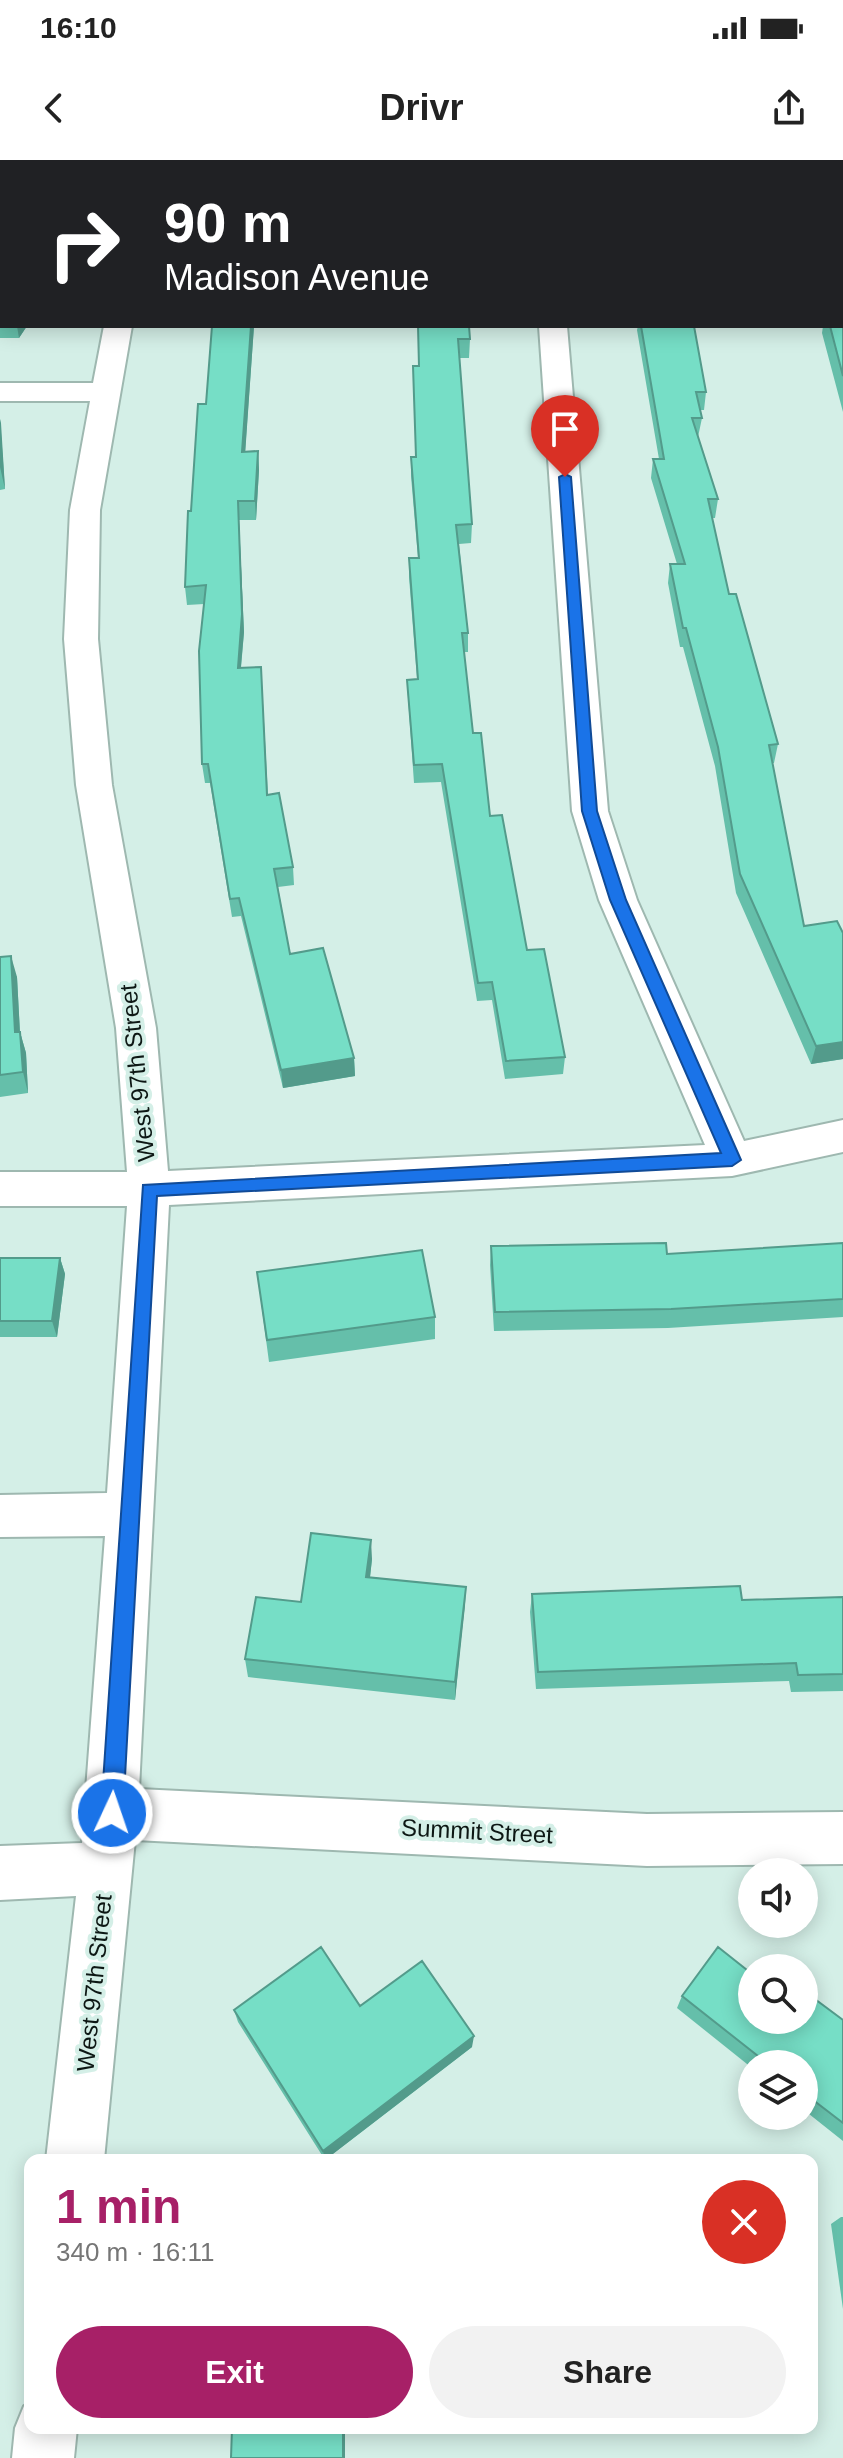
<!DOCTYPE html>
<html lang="en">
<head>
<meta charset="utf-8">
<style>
	body { margin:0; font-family:Arial,sans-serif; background:#f2f2f2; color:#222; height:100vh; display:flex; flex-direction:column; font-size:30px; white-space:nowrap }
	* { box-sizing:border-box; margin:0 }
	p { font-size:26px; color:#767676 }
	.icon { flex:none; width:44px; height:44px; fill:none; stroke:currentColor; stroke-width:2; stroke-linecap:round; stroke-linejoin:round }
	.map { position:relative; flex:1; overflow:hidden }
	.drawer { position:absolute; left:24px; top:1994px; width:794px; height:280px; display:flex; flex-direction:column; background:#fff; border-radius:16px; box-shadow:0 4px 20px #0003 }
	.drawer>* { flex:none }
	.banner { position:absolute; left:0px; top:0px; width:844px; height:168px; box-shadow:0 4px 20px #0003; background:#202124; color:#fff; overflow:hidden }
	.tools { position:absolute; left:738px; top:1698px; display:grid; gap:16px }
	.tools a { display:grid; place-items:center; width:80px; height:80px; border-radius:50%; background:#fff; box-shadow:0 4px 20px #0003; font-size:40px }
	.pin { position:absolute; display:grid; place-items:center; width:68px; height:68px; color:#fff; margin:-82px -34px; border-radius:50% 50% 50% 0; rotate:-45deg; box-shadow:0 0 8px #0007 }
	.pin .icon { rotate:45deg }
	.me { position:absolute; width:88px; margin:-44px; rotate:3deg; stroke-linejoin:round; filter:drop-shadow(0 0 6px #0008) }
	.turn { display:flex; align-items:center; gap:28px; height:168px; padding:0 32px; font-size:36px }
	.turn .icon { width:104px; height:104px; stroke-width:2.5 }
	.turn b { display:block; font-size:56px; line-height:68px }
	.round { display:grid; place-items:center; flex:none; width:84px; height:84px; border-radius:42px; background:#f2f2f2 }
	.summary { display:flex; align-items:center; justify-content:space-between; height:136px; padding:0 32px }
	h1 { font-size:48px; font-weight:600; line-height:60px; color:#a72067 }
	.button { display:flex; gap:16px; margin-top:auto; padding:16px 32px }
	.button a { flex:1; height:92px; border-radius:48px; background:#a72067; color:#fff; font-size:32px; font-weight:600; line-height:92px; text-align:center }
	.button a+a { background:#f2f2f2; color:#222 }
	.status { display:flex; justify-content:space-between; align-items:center; height:56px; padding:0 40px; background:#fff; direction:ltr }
	.status svg { height:22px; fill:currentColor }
	header { display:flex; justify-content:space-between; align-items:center; height:104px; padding:0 32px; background:#fff; font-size:36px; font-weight:600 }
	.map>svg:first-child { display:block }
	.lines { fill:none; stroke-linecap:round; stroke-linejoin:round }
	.minor-casing { stroke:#9eb8b0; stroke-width:4 }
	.minor { fill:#fff; fill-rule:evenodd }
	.wall { fill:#65bfaa }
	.shaded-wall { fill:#539b8b }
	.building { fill:#76dec6; stroke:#539b8b; stroke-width:2 }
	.route { fill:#1a73e8; stroke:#114b97; stroke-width:2 }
	.labels { text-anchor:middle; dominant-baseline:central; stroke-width:8; stroke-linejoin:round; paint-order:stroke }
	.street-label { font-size:24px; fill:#0d1714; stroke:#d4efe7 }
</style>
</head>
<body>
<div class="status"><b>16:10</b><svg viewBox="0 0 49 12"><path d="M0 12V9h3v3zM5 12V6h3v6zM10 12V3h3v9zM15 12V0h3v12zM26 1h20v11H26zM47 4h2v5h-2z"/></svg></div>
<header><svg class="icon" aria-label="back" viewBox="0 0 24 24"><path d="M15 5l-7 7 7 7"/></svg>Drivr<svg class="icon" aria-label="share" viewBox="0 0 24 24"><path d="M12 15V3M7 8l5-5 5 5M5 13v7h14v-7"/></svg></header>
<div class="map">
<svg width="843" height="2298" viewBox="0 0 843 2298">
	<rect width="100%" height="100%" fill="#d4efe7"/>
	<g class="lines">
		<!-- minor casing -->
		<g class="minor-casing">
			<path id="minor" d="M139 0H165V2H139Z
				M523 0H549L550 2H524Z
				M104 166H132L100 350 98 479 112 625 156 868 168 1011 705 985 599 740 572 651 539 166H567L608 651 637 740 744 981 843 960V992L732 1016 169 1045 139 1629 647 1654 843 1652V1704L647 1706 135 1680 104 2000H46L76 1736 0 1740V1686L82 1683 105 1376 0 1377V1335L107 1333 127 1046H0V1012H127L116 868 76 625 64 479 70 350 90 241H0V223H93Z
				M30 2243V2268H77L74 2298H12L15 2268 24 2246Z"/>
		</g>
		<!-- minor -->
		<use href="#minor" class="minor"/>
	</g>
	<!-- wall -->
	<path class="wall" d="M781 0H833L834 2H782Z
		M843 19V252L822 173 823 166H842Z
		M2 112V166H27L19 178H0V115Z
		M254 166 245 292 258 291 259 310 256 360H239L244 472 241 508 261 507 268 635 293 707 294 725 278 727 290 794 354 898 355 916 283 928 241 756 232 757 210 623H205L202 604 204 444 187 445 185 427 191 351 206 244Z
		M418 166 470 179 469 198H459L472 364 471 383 459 384 468 473V492H464L473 573 490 656 527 790 565 897 563 914 505 919 492 840 477 841 441 622 414 623 408 538 407 520 417 519 409 417V398H418L411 316V297H415L419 206Z
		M638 166H694L706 232 704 250H700L702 258 698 277 718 339 715 358H712L729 434 778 584 774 603H772L804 766 843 773V899L811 904 736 733 715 606 683 487H680L668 423 670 404H677L651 318 653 299H659L637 170Z
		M0 259 5 329 0 330Z
		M0 797 17 817 20 872 26 893 28 933 0 937Z
		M843 1083V1157L668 1168 494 1171 490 1105 491 1086 667 1094Z
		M0 1098H60L65 1114 57 1177H0Z
		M257 1112 435 1157V1179L269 1202Z
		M372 1399 370 1417 466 1427 455 1540 248 1517 245 1499 301 1442Z
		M532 1434 742 1440 843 1437V1531L791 1532 789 1521 536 1529 530 1452Z
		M682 1836 752 1860H843V1981L804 1950V1904H752V1908L677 1848Z
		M360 1846 472 1887 325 2000 238 1862 234 1850Z
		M841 2057H843V2149L831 2064Z"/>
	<!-- shaded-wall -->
	<path class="shaded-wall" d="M17 166H27L19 178Z
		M251 166H254L244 310 242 292Z
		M0 259 1 263 5 329 0 307Z
		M258 291 259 310 256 360 255 341Z
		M238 341 244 472 239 527 238 508Z
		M11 796 17 817 21 893 15 872Z
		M20 872 26 893 28 933 23 912Z
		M843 882V899L811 904 816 886Z
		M354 898 355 916 283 928 281 910Z
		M60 1098 65 1114 57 1177 52 1161Z
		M371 1380 372 1399 368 1435 366 1417Z
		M466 1427 465 1446 455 1540V1522Z
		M474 1876 472 1887 325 2000 323 1991Z
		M343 2268H345V2298H343Z"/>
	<!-- building -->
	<path class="building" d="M235 0H288V2H234Z
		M411 0H459V2H411Z
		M619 0H680L681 2H620Z
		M793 0H833L834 2H793Z
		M842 18 843 19V216L830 166H842Z
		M2 112V159H0V115Z
		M212 166H251L242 292 258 291 255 341H238L242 454 238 508 261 507 267 635 279 633 293 707 274 709 290 794 323 788 354 898 281 910 239 738 230 739 208 604H202L199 491 206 425 185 427 188 351H191L198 244H206Z
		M418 166H469L470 179H458L472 364 456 365 468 473H462L473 573H481L490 656 502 655 527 790 544 789 565 897 506 901 492 822 478 823 442 604 414 605 407 520 418 519 409 398H419L411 297H416L413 206H419Z
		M641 166H694L706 232H696L702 258H692L718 339H708L729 434H736L778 584 769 585 804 766 837 761 843 773V882L816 886 740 714 718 587 686 468H683L670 404H685L653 299H664Z
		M11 796 15 872H20L23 912 0 915V797Z
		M666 1083 667 1094 843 1083V1139L671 1149 495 1152 491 1086Z
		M422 1090 435 1157 267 1180 257 1112Z
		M0 1098H60L52 1161H0Z
		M311 1373 371 1380 366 1417 466 1427 455 1522 245 1499 256 1437 301 1442Z
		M740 1426 742 1440 843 1437V1514L798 1515 796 1503 538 1512 532 1434Z
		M321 1787 360 1846 422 1801 474 1876 323 1991 234 1850Z
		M718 1787 752 1814V1860H804V1831L843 1860V1963L804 1933V1904H768L682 1836Z
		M232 2268H343V2298H231Z"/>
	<!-- route -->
	<path class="route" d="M565 314 571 317 597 651 626 740 741 1000 732 1006 157 1036 123 1653 119 1660 112 1663 104 1660 101 1653 143 1025 721 993 610 740 582 651 559 317Z"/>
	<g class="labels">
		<!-- street labels -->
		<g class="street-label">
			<text transform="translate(137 913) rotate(-96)">West 97th Street</text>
			<text transform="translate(477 1671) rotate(3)">Summit Street</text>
			<text transform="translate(94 1823) rotate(-84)">West 97th Street</text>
		</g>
	</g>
</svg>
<div class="tools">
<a><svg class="icon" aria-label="sound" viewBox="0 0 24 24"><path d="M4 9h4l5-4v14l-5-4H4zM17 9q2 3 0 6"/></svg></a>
<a><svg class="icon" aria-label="search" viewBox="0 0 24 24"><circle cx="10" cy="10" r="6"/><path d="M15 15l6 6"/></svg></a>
<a><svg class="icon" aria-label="layers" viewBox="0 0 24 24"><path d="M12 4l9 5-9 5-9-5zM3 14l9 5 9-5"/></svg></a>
</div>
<div class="pin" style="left:565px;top:317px;background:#d93025"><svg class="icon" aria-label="arrive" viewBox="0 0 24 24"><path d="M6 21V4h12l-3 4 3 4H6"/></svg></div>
<svg class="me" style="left:112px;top:1653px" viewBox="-20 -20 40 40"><circle r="17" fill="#1a73e8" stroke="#fff" stroke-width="3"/><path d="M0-11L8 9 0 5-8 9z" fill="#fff"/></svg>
<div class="banner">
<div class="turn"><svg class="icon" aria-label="right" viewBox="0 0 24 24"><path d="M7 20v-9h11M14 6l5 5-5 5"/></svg><div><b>90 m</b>Madison Avenue</div></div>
</div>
<section class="drawer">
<div class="summary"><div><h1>1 min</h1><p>340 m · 16:11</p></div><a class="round" style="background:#d93025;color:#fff"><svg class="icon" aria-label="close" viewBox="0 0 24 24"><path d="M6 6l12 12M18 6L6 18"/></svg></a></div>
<div class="button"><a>Exit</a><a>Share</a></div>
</section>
</div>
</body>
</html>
